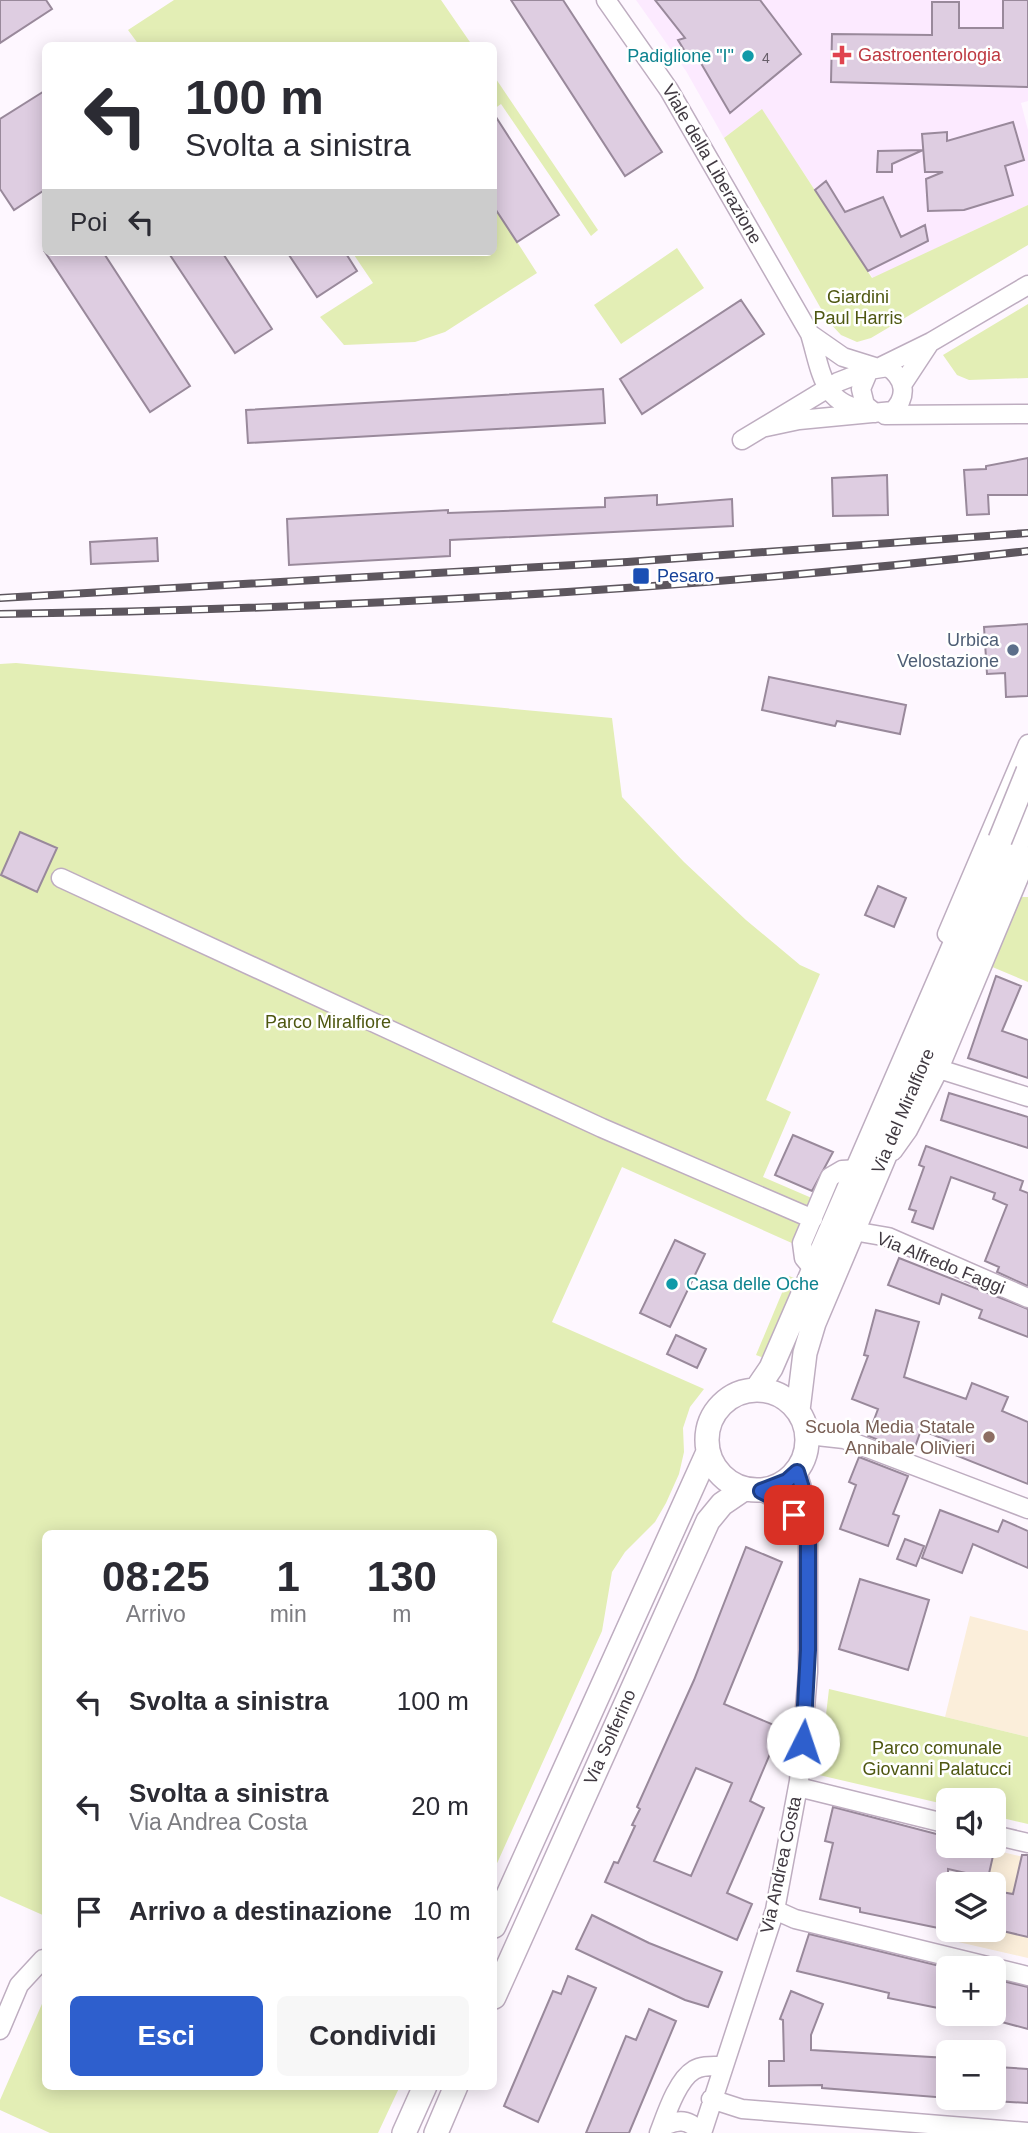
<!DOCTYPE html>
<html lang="it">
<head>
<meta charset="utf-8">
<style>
	body { margin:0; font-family:Arial,sans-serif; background:#f7f7f7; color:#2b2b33; height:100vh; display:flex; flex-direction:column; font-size:26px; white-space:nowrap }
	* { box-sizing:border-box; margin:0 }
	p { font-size:23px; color:#7c7c81 }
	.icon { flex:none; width:38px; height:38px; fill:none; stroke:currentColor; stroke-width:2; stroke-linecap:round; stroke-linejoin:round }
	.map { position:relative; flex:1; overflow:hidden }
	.side { position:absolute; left:42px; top:1530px; width:455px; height:560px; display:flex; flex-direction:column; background:#fff; border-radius:10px; box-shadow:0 4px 18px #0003 }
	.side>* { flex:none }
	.banner { position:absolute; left:42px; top:42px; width:455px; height:214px; border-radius:10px; box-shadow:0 4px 18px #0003; background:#fff; color:#2b2b33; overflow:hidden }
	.controls { position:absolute; left:936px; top:1788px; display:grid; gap:14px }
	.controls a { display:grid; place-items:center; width:70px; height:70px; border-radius:10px; background:#fff; box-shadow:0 4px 18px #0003; font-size:35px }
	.pin { position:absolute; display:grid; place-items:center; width:60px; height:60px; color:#fff; margin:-30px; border-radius:14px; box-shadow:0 4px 10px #0006 }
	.me { position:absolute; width:77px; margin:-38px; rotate:4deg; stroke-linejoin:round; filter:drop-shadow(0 0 5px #0008) }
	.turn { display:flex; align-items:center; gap:24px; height:147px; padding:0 28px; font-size:32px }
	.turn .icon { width:91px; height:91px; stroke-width:2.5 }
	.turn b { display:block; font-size:49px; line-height:60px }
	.then { display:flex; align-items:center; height:66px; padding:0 28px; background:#0003; gap:14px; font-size:26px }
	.eta { display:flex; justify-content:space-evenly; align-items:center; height:119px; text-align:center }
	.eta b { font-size:42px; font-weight:700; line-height:49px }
	.primary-button { display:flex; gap:14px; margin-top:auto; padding:14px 28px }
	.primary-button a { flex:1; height:80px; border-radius:10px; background:#2e5fcd; color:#fff; font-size:28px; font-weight:700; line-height:80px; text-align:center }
	.primary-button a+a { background:#f7f7f7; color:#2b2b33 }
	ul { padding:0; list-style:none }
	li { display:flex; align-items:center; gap:21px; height:105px; padding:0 28px }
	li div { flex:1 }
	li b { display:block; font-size:26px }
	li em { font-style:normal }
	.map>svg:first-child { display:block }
	.commercial { fill:#fbeeda }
	.built { fill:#fceaff }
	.green { fill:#e3eeb5 }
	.building { fill:#decde1; stroke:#99899b; stroke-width:2; fill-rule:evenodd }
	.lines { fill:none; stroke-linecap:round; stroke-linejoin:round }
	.minor-casing { stroke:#beadc0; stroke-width:21 }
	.major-casing { stroke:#beadc0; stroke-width:26 }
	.minor { stroke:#fff; stroke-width:18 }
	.major { stroke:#fff; stroke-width:23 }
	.rail-casing { stroke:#5d565e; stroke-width:8 }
	.rail { stroke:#fff; stroke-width:5; stroke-dasharray:16; stroke-linecap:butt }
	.major-bridge-casing { stroke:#beadc0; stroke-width:26; stroke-linecap:butt }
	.major-bridge { stroke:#fff; stroke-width:23 }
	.route-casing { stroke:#1e3e85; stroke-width:18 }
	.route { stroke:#2e5fcd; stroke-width:12 }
	.health-dot { fill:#e0444e; stroke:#fff; stroke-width:2.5 }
	.culture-dot { fill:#0f9aa8; stroke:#fff; stroke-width:2.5 }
	.transit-dot { fill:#1a4fb4; stroke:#fff; stroke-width:2.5 }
	.service-dot { fill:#5c6f8a; stroke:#fff; stroke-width:2.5 }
	.education-dot { fill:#8d6e63; stroke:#fff; stroke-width:2.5 }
	.labels { text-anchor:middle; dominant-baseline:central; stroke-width:5; stroke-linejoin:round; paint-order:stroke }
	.number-label { font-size:14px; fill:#685f6a }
	.health-label { font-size:18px; fill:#be3a42; stroke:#fff; text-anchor:start }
	.culture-label { font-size:18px; fill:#0d838f; stroke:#fff; text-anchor:end }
	.street-label { font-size:18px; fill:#413a42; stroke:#fff }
	.park-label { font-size:18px; fill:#4e5711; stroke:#fff }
	.transit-label { font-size:18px; fill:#164399; stroke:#fff; text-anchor:start }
	.service-label { font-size:18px; fill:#4e5e75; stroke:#fff; text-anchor:end }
	.education-label { font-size:18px; fill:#785e54; stroke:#fff; text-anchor:end }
</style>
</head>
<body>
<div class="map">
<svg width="1028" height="2133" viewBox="0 0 1028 2133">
	<rect width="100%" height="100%" fill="#fef7ff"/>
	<!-- commercial -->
	<path class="commercial" d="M970 1616 1028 1631V1737L945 1717Z
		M994 1850 1028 1858V1958L954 1941 957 1930H994V1885H985Z"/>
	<!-- built -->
	<path class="built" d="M636 0H1028V101L1021 103 1028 130V205L873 278 762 110 724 138 686 71Z"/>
	<!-- green -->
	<path class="green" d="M174 0H441L472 45H139L128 30Z
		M494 76 598 230 591 236 501 104 494 109Z
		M762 109 872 278 1028 205V245L871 338 857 342 841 335 828 321 724 138Z
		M494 206 537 273 445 332 415 342 344 345 320 317 373 283 352 252H494Z
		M677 248 704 288 621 344 594 305Z
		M1028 304V378L969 380 957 375 943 355Z
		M16 663 612 718 622 797 684 862 746 920 800 965 820 974 766 1100 791 1112 763 1177 814 1199 794 1244 622 1167 552 1322 704 1389 690 1407 683 1428 684 1452 679 1474 666 1503 655 1522 625 1552 612 1572 602 1631 494 1870V1533H46L45 1916 0 1896V664Z
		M1020 897H1028V982L990 966Z
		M789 1276 802 1281 769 1360 756 1355Z
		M829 1689 1028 1737V1824L994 1816V1801H948V1805L819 1775Z
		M45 1997 46 2086H400L378 2133H50L0 2110V2100Z"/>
	<!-- building -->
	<path class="building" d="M0 0H46L52 9 0 43Z
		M511 0H563L662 152 625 176Z
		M655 0H760L801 54 730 113 695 53 689 58 678 40 685 38Z
		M1003 0H1028V87L831 82 832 34 932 35V2H959V28H1003Z
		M46 90V189L14 210 0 189V119Z
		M494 114 559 215 517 242 494 207Z
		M1013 122 1024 160 1005 166 1013 195 964 210 928 211 926 179 943 172H925L922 134 947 132V141Z
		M923 150 892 164V172H877L878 151Z
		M826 181 845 212 883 197 901 237 925 225 928 241 868 271 815 190Z
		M45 252H103L190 386 150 412Z
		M168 252H222L272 329 235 353Z
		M287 252H345L357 271 317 297Z
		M741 300 764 334 642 414 620 379Z
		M603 389 605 423 248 443 246 410Z
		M1028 458V495H988L989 514 967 515 964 470 986 469V466Z
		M887 475 888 515 833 516 832 478Z
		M657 495V505L732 499 733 526 450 540V556L289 565 287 519 448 510V513L605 507V498Z
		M157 538 158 561 91 564 90 542Z
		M1028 624V696L1006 697 1005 673 987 674 984 627Z
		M769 677 906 705 900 734 837 721 835 726 762 710Z
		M20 832 57 848 37 892 1 875Z
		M878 886 906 898 894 927 865 915Z
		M996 976 1021 986 1002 1031 1028 1040V1078L968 1058Z
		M949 1093 1028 1117V1148L941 1120Z
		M793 1135 833 1152 812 1191 775 1175Z
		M926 1146 1023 1181 1020 1190 1028 1193V1286L997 1272 999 1267 985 1261 1007 1205 993 1199 995 1193 951 1177 933 1229 912 1222 916 1211 909 1209 924 1167 919 1165Z
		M675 1240 705 1254 670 1327 640 1313Z
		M899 1258 1028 1309V1337L979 1318 982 1310 942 1294 939 1304 888 1285Z
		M876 1310 919 1322 904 1377 966 1399 972 1383 1008 1397 1002 1411 1028 1422V1484L945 1451 949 1441 921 1430 913 1453 868 1436 878 1409 852 1399 868 1356 864 1355Z
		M676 1335 706 1349 697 1368 667 1354Z
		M859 1457 908 1476 893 1514 899 1516 888 1546 840 1529 856 1485 849 1482Z
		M940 1510 998 1532 1003 1520 1028 1531V1568L973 1544 962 1573 922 1558Z
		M905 1539 924 1546 916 1566 897 1559Z
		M746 1547 782 1562 724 1704 781 1728 750 1801 764 1808 727 1893 752 1904 737 1940 605 1882 614 1862 618 1863 635 1826 632 1825 640 1809 637 1807 694 1680ZM696 1768 732 1783 691 1876 654 1861Z
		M860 1579 929 1600 908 1670 839 1649Z
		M833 1807 948 1837V1846L995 1847 988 1878 948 1869V1930L860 1912V1908L820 1899 833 1843 825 1841Z
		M1022 1855H1028V1937L994 1929 1001 1892 1013 1894Z
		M592 1915 649 1943 722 1972 708 2007 685 2000 576 1949Z
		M809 1934 948 1968V2010L888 1998 889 1993 797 1971Z
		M568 1976 596 1988 538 2122 504 2106 553 1991 561 1994Z
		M994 1979 1028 1987V2029L994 2020Z
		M791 1991 823 2004 811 2035V2050L948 2058V2098L822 2088V2085L769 2086V2061H784L783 2020 780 2019Z
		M649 2009 676 2021 629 2133H586L626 2036 636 2040Z
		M997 2067 1028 2069V2103L994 2101Z"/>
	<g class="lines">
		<!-- minor casing -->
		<g class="minor-casing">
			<path id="minor" d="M606 0 669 90 810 334C822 374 822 405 869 411
				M810 334 843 357 875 367
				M882 366 931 342 1028 285
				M902 385 929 344
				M885 415 1028 414
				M766 427 799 420 893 411C908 396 905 379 888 367L869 370 861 389 865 405 875 413
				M742 440 838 382 869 370
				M61 878 602 1128 813 1219
				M947 934 1028 744
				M939 1069 1028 1097
				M893 1151 908 1130 939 1069 1028 856
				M853 1231 888 1237 1028 1298
				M814 1270 804 1258 802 1243 830 1177 842 1170 859 1169 860 1162
				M808 1435 844 1439 1028 1509
				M761 1491C784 1503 796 1515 806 1539
				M798 1787 948 1824
				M994 1835 1028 1843
				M775 1910 795 1919 1028 1976
				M0 2030 19 1985 43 1959
				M711 2099 742 2109 1028 2132
				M661 2128C676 2119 689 2118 700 2133
				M659 2133C666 2115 677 2080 694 2070 702 2065 712 2066 721 2066
				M702 2133 775 1910 799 1781 808 1672V1507L797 1472"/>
		</g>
		<!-- major casing -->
		<g class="major-casing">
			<path id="major" d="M707 1440a50 50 0 1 1 100 0a50 50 0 1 1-100 0Z
				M756 1390 771 1368 1000 840
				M798 1410 805 1353 814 1323 1028 817
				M494 1926 708 1452
				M494 1997 708 1521 722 1504 744 1489
				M404 2133 425 2086
				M436 2133 456 2086"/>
		</g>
		<!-- minor -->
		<use href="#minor" class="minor"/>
		<!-- major -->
		<use href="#major" class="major"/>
		<!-- rail casing -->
		<g class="rail-casing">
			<path id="rail" d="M0 598 627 562 1028 533
				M0 614C344 609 687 590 1028 551"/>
		</g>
		<!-- rail -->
		<use href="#rail" class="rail"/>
		<!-- major-bridge casing -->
		<g class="major-bridge-casing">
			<path id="major-bridge" d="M1000 840 1028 771"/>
		</g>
		<!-- major-bridge -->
		<use href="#major-bridge" class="major-bridge"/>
	</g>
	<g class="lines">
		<!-- route casing -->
		<g class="route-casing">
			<path id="route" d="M794 1515 782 1502 761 1491 787 1481 797 1472 808 1507V1650L803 1742"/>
		</g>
		<!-- route -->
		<use href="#route" class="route"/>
	</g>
	<!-- markers -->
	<path class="health-dot" d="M838.5 44.5h7v7h7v7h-7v7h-7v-7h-7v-7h7z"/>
	<g class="culture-dot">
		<circle cx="748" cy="56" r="7"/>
		<circle cx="672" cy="1284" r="7"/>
	</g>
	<rect class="transit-dot" x="632" y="567" width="18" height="18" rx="3.5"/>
	<circle class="service-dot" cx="1013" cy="650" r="7"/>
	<circle class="education-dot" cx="989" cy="1437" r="7"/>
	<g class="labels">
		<!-- number labels -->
		<g class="number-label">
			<text x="766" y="58">4</text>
		</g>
		<!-- health labels -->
		<g class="health-label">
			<text x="858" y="55">Gastroenterologia</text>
		</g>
		<!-- culture labels -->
		<g class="culture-label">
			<text x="734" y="56">Padiglione "I"</text>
			<text x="686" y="1284" text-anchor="start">Casa delle Oche</text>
		</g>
		<!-- street labels -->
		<g class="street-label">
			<text transform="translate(712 164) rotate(60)">Viale della Liberazione</text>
			<text transform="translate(903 1111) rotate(-67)">Via del Miralfiore</text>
			<text transform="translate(941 1263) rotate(22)">Via Alfredo Faggi</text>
			<text transform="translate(610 1737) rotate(-66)">Via Solferino</text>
			<text transform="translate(781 1865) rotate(-78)">Via Andrea Costa</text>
		</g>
		<!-- park labels -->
		<g class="park-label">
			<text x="858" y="297">Giardini<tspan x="858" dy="21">Paul Harris</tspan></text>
			<text x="328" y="1022">Parco Miralfiore</text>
			<text x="937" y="1748">Parco comunale<tspan x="937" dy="21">Giovanni Palatucci</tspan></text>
		</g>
		<!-- transit labels -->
		<g class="transit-label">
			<text x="657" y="576">Pesaro</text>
		</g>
		<!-- service labels -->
		<g class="service-label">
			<text x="999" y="640">Urbica<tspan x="999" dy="21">Velostazione</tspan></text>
		</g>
		<!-- education labels -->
		<g class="education-label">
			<text x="975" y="1427">Scuola Media Statale<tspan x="975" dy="21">Annibale Olivieri</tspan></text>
		</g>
	</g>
</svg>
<div class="controls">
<a><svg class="icon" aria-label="sound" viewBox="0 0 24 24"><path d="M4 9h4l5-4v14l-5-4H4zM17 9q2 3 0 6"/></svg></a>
<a><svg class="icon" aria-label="layers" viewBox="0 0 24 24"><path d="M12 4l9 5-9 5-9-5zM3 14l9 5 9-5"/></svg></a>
<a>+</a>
<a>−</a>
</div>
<div class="pin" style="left:794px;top:1515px;background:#d93025"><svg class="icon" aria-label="arrive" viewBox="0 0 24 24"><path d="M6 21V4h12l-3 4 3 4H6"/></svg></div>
<svg class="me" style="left:803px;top:1742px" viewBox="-20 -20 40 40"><circle r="19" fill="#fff"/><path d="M0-13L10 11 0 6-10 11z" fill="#2e5fcd"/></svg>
<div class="banner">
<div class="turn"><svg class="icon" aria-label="left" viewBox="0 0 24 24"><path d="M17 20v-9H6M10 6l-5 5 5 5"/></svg><div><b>100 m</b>Svolta a sinistra</div></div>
<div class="then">Poi<svg class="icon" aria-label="left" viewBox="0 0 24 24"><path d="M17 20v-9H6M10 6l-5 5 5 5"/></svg></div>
</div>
<section class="side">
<div class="eta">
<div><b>08:25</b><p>Arrivo</p></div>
<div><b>1</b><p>min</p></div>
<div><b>130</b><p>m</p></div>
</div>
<ul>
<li><svg class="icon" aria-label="left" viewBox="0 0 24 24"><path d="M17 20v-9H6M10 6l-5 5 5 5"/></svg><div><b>Svolta a sinistra</b></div><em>100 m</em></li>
<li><svg class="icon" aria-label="left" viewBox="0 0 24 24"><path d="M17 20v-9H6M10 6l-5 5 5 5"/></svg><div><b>Svolta a sinistra</b><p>Via Andrea Costa</p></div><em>20 m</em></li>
<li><svg class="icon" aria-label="arrive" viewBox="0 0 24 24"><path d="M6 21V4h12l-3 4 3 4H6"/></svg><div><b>Arrivo a destinazione</b></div><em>10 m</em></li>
</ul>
<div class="primary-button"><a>Esci</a><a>Condividi</a></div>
</section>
</div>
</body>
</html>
